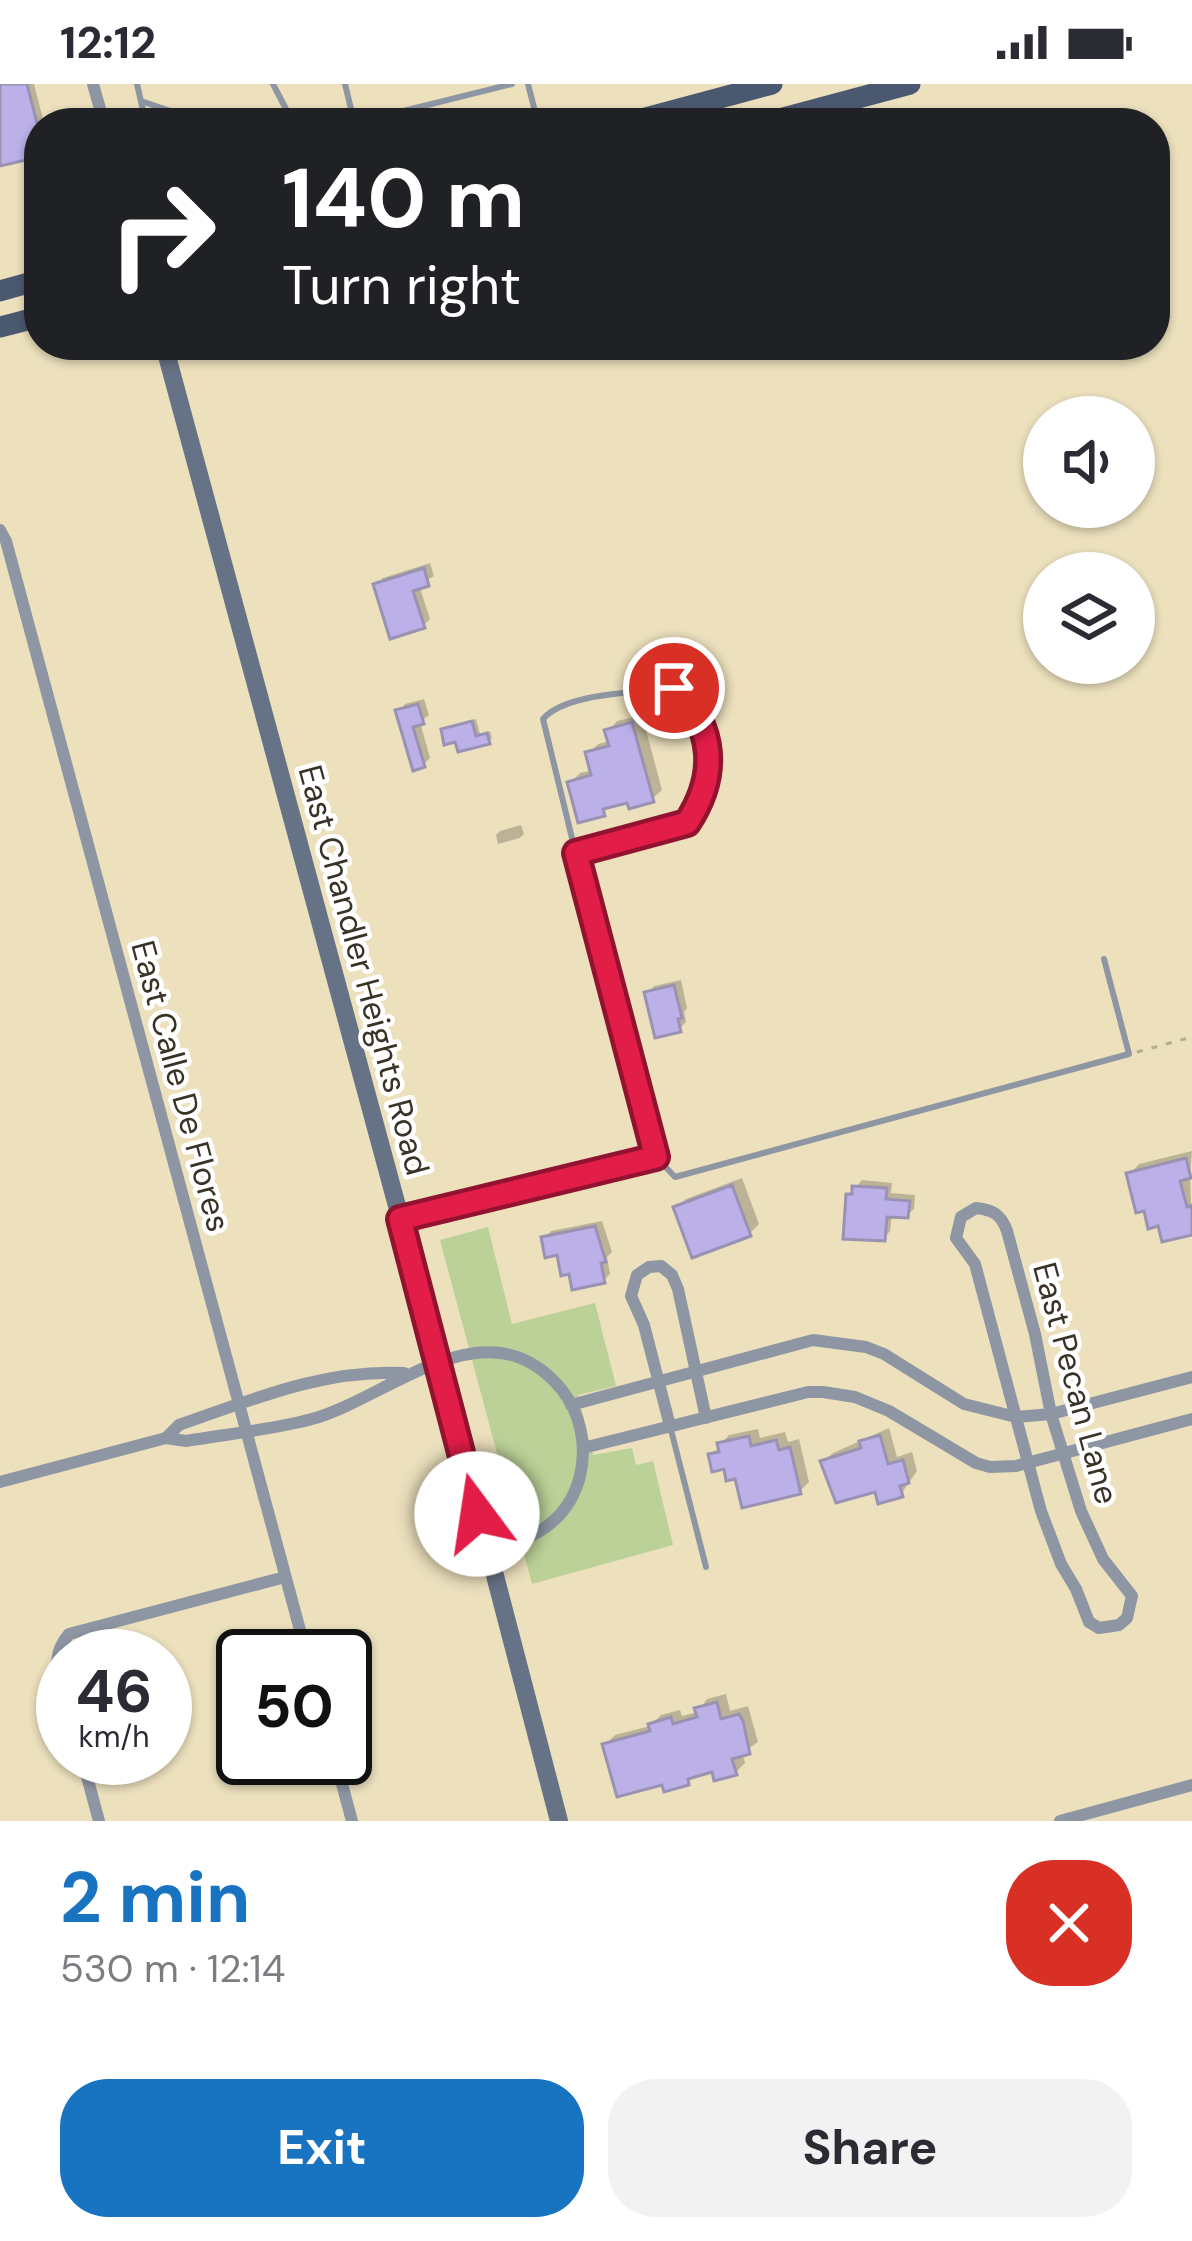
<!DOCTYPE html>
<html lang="en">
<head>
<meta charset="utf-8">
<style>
	body { margin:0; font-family:"DM Sans",sans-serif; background:#f2f2f3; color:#2b2b33; height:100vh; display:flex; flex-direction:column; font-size:45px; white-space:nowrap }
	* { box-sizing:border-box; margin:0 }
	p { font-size:39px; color:#7c7c81 }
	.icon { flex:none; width:66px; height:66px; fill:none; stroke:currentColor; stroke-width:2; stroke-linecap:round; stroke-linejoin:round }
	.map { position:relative; height:1737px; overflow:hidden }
	.sheet { display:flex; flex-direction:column; background:#fff; flex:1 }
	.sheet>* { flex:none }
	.top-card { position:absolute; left:24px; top:24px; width:1146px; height:252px; border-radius:48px; box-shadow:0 3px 9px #0004; background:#202124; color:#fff; overflow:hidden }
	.controls { position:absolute; left:1023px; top:312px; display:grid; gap:24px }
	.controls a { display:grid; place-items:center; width:132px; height:132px; border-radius:50%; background:#fff; box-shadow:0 3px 9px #0004; font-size:60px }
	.speed { position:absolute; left:36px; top:1545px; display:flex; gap:24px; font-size:60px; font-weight:700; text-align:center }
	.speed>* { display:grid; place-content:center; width:156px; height:156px; border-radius:50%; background:#fff; box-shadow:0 3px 9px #0004; line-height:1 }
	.speed small { font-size:30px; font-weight:400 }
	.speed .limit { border:6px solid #111; border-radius:18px; background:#fff; color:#111 }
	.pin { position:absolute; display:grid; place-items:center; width:102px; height:102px; color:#fff; margin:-51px; border:6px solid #fff; border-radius:50%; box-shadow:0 3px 12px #0007 }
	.me { position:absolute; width:132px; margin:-66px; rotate:346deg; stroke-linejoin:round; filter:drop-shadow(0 0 9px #0008) }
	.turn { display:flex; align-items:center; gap:42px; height:252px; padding:0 60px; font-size:54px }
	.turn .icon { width:156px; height:156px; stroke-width:2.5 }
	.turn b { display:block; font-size:84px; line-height:102px }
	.round { display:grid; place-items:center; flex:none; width:126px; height:126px; border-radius:48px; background:#f2f2f3 }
	.headline { display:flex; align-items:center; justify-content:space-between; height:204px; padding:0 60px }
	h1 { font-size:72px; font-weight:700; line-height:90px; color:#1873c0 }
	.primary-button { display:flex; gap:24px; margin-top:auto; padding:24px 60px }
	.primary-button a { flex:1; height:138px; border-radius:48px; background:#1873c0; color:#fff; font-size:48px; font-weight:700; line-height:138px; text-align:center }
	.primary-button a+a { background:#f2f2f3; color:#2b2b33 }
	.status { display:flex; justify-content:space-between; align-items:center; height:84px; padding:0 60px; background:#fff; direction:ltr }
	.status svg { height:33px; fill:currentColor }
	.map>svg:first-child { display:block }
	.green { fill:#bcd198 }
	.shadow { fill:#0003 }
	.building { fill:#bcb0e9; stroke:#9992b3; stroke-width:3 }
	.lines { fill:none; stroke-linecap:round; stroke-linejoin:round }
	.path { stroke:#b6ac90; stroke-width:3; stroke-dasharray:6 9; stroke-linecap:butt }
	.service { stroke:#8e96a3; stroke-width:6 }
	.minor { stroke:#8e96a3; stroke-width:12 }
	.secondary { stroke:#667285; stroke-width:18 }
	.primary { stroke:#4b5970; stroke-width:21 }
	.route-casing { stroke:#92132f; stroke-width:30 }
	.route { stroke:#e11d48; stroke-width:21 }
	.labels { text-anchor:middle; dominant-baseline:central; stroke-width:9; stroke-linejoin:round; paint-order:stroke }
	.street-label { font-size:33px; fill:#383326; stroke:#fff }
</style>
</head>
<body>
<div class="status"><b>12:12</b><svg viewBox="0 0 49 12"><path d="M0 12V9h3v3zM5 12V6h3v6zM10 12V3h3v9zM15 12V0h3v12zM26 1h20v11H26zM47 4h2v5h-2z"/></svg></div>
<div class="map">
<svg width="1192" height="1737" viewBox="0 0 1192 1737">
	<rect width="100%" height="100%" fill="#ece0bd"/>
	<!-- green -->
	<path class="green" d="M488 1143 512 1240 595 1219 616 1302 578 1311 593 1371 632 1364 636 1381 653 1377 673 1461 532 1500 440 1156Z"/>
	<!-- shadow -->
	<path class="shadow" d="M0 0H34L44 39H39V69L0 79Z
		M237 261H271L246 268 244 262Z
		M430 479 434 492 419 501 430 535 423 542 376 501 383 494Z
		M424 615 429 631 420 638 430 674 423 681 399 627 405 620Z
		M642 631 662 706 652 715 613 719 603 729 571 698 580 689 593 686 589 669 598 660 610 657 608 647 617 637Z
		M476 635 480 650 490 647 492 654 488 658 458 654 444 646Z
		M521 741 524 750 520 754 498 760 496 751 500 747Z
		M681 896 687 924 684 928 686 938 679 945 648 909 654 902Z
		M1192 1067 1190 1091 1192 1147 1160 1138 1130 1090 1139 1080Z
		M742 1094 759 1140 749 1150 677 1124 686 1115Z
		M862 1096 892 1099 891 1109 915 1111 914 1125 907 1131 892 1130 890 1147 884 1154 849 1111Z
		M602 1137 612 1168 607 1173 610 1190 603 1197 571 1187 544 1154 551 1147Z
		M889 1344 897 1373 912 1368 917 1387 901 1410 877 1405 823 1378 833 1369Z
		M758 1345 760 1354 785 1348 788 1358 799 1355 809 1398 799 1408 737 1392 712 1371 729 1351Z
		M726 1610 730 1627 748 1622 758 1658 742 1669 745 1679 735 1689 714 1685 697 1689 688 1698H665L606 1660 615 1651 650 1642 661 1631 680 1626 682 1632 698 1628 707 1615Z"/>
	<!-- building -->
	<path class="building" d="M0 0H27L39 47V73L0 82Z
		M424 484 429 502 413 507 425 544 390 555 373 500Z
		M418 620 424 640 413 643 425 683 413 687 395 626Z
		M472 637 476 652 487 649 490 660 458 668 455 658 444 661 441 645Z
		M632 638 654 718 629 725 627 719 603 725 605 732 578 739 567 698 591 691 585 668 609 662 604 646Z
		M674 901 682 934 678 935 681 948 655 954 644 908Z
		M1186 1074 1191 1094 1180 1097 1187 1123 1192 1121V1151L1162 1158 1158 1142 1148 1145 1144 1127 1136 1129 1126 1089Z
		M732 1101 751 1152 692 1174 673 1123Z
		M852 1102 887 1104 886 1115 910 1117 908 1134 887 1133 885 1157 843 1155 846 1110H852Z
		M595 1142 606 1178 601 1179 605 1199 572 1206 569 1190 561 1192 557 1171 545 1174 541 1153Z
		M880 1351 888 1380 903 1376 909 1399 900 1402 903 1413 878 1420 875 1408 836 1419 820 1377 861 1364 859 1357Z
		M749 1352 751 1362 776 1356 779 1366 790 1363 801 1410 742 1424 735 1395 726 1397 724 1385 712 1388 708 1370 719 1368 717 1359Z
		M717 1618 721 1635 739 1630 743 1637 750 1670 732 1675 737 1691 714 1697 712 1688 688 1695 689 1701 664 1708 662 1701 617 1713 602 1660 650 1647 648 1640 671 1633 673 1640 697 1633 694 1624Z"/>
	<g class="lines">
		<!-- path -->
		<path class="path" d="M1137 968 1192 953"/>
		<!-- service -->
		<path class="service" d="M137 0 146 39
			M273 0 287 27 299 39
			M345 0 352 29 363 37 512 0
			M528 0 538 39
			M141 17 206 39
			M656 1073 675 1093 1129 970 1104 875
			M404 1134 656 1073 600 869 543 635C566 608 639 609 674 604 716 644 717 692 687 739L576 769
			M670 1342 706 1483"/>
		<!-- minor -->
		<path class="minor" d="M93 0 104 39
			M0 446 6 457 307 1572
			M976 1124C993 1126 1001 1130 1007 1147L1035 1250 1051 1330 1081 1427 1103 1475 1132 1512 1127 1534 1119 1541 1099 1544 1089 1538 1076 1505 1061 1480 1041 1427 975 1180 956 1154 961 1133Z
			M571 1321 813 1256 866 1263 884 1270 964 1320 1016 1333 1051 1330 1192 1293
			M670 1342 644 1241 631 1212 637 1191 649 1183 661 1182 672 1191 678 1205 706 1334
			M166 1354 179 1341C254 1315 324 1285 404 1289
			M583 1364 808 1308H823L855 1313 889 1327 976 1379 990 1383 1016 1382 1192 1335
			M0 1398 166 1354 186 1357C227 1350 271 1346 312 1335 389 1314 488 1215 562 1306 581 1330 587 1363 580 1392 568 1440 530 1456 487 1469
			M63 1607C57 1584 52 1570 69 1550L285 1493
			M82 1674 99 1737
			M335 1674 352 1737
			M1060 1737 1192 1701"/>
		<!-- secondary -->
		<path class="secondary" d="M164 261 439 1277 559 1737"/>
		<!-- primary -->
		<path class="primary" d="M627 39 772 0
			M764 39 910 0
			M0 207 39 196
			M0 243 39 233"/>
	</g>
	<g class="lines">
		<!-- route casing -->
		<g class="route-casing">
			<path id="route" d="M477 1430 400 1135 656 1073 576 769 687 739C718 692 716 643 674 604"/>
		</g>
		<!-- route -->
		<use href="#route" class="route"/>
	</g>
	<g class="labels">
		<!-- street labels -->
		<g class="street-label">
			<text transform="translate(364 886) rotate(75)">East Chandler Heights Road</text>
			<text transform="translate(181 1002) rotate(75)">East Calle De Flores</text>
			<text transform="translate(1076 1299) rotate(75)">East Pecan Lane</text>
		</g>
	</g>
</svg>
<div class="controls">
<a><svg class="icon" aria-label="sound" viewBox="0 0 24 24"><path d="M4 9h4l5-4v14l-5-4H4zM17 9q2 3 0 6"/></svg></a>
<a><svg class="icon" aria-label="layers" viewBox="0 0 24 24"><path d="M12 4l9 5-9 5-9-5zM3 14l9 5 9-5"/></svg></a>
</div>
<div class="speed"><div>46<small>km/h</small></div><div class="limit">50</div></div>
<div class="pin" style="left:674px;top:604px;background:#d93025"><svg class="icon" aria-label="arrive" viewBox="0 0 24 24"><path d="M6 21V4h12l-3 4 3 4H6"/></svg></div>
<svg class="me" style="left:477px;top:1430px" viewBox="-20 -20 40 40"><circle r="19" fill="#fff"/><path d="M0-13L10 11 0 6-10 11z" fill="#e11d48"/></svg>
<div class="top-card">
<div class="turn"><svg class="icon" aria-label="right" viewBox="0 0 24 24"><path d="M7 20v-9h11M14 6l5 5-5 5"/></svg><div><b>140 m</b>Turn right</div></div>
</div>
</div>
<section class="sheet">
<div class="headline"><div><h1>2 min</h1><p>530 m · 12:14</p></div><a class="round" style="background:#d93025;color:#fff"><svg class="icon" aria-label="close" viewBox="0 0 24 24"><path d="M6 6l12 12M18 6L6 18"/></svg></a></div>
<div class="primary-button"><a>Exit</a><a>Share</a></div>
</section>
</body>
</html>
